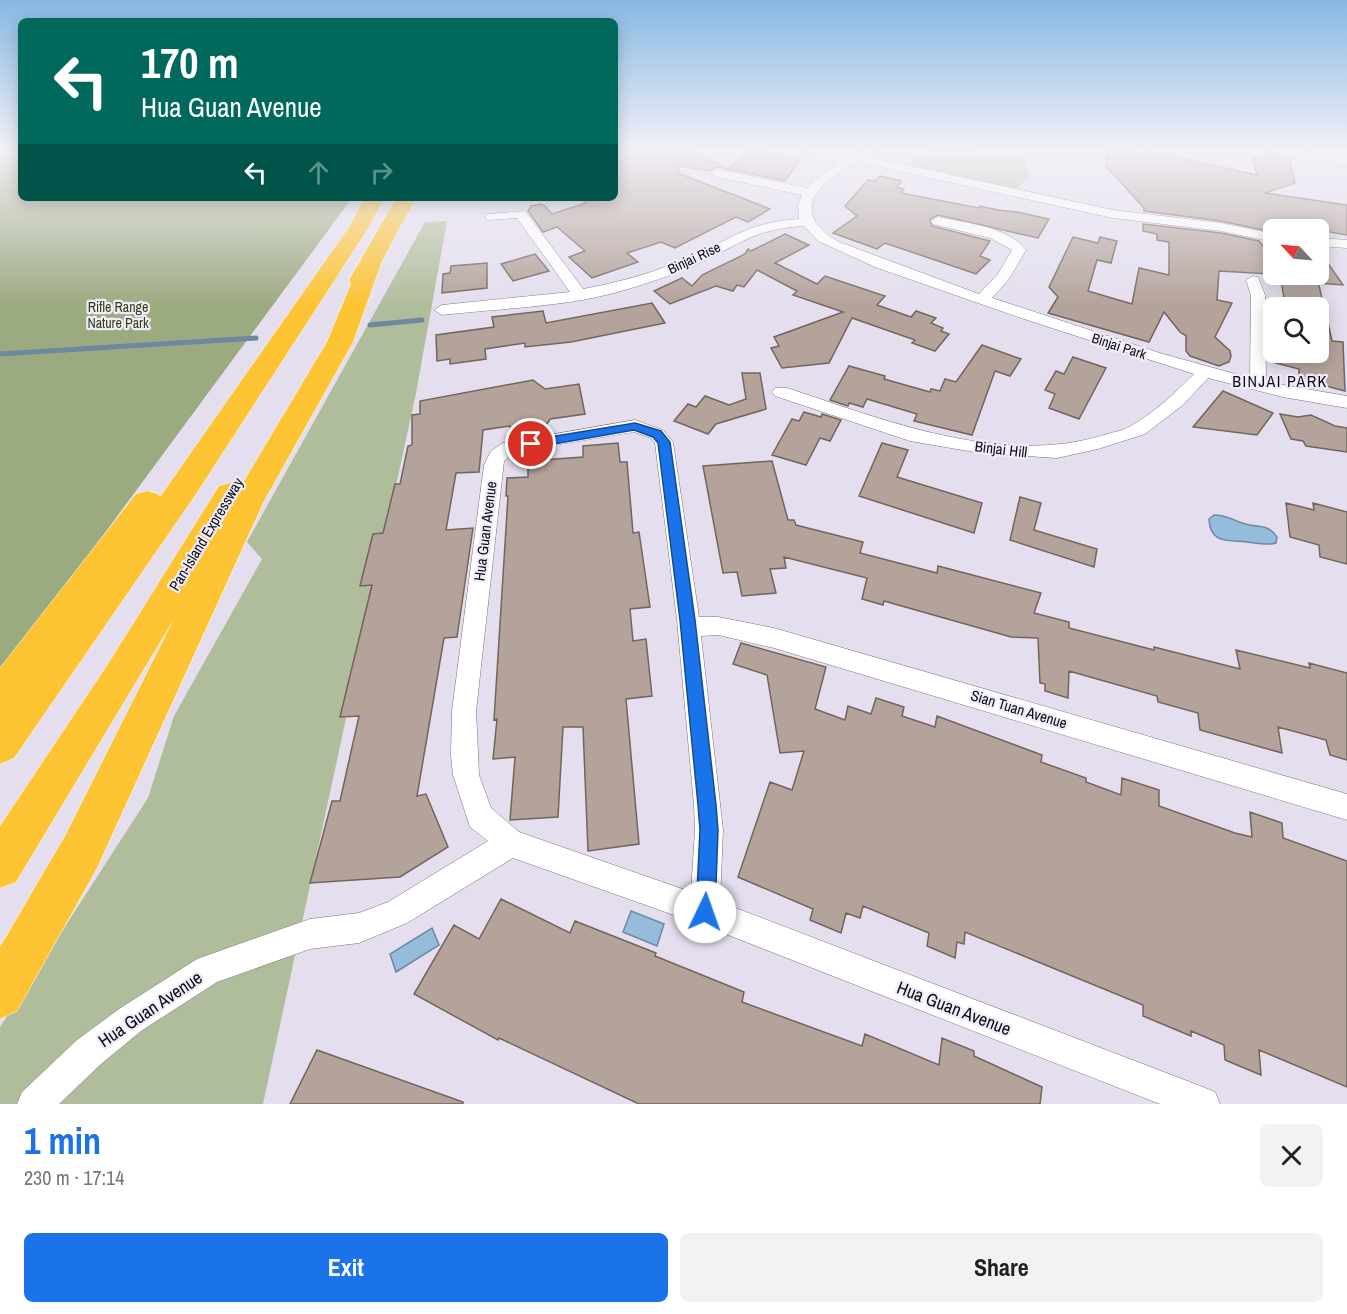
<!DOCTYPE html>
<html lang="en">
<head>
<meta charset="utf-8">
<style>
	body { margin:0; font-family:"Archivo Narrow",sans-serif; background:#f2f2f2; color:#202124; height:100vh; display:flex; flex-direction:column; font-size:22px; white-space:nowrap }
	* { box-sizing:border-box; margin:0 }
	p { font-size:20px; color:#757577 }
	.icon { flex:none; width:33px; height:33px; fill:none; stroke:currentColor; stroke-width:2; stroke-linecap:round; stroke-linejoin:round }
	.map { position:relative; height:1104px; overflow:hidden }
	.sheet { display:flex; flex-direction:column; background:#fff; flex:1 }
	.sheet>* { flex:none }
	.hud { position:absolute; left:18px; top:18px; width:600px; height:183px; border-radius:9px; box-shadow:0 3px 15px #0003; background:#00695c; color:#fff; overflow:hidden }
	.needle { width:39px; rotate:296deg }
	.tools { position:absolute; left:1263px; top:219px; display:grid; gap:12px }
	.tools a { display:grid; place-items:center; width:66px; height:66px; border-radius:9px; background:#fff; box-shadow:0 3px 15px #0003; font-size:30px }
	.pin { position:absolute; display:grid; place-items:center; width:51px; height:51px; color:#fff; margin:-26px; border:3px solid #fff; border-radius:50%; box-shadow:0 2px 6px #0007 }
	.me { position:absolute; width:66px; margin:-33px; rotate:3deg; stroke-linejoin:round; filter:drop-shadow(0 0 4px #0008) }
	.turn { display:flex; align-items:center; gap:21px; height:126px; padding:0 24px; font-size:27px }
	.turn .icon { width:78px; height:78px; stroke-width:2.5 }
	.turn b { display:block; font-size:42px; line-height:51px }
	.lanes { display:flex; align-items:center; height:57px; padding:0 24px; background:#0003; justify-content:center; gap:30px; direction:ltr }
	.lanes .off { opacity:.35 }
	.round { display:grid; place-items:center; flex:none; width:63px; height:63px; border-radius:9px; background:#f2f2f2 }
	.summary { display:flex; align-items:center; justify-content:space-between; height:102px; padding:0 24px }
	h1 { font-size:36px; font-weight:700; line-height:45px; color:#1a73e8 }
	.cta { display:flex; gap:12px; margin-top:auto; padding:12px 24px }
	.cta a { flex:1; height:69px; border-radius:9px; background:#1a73e8; color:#fff; font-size:24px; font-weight:700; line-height:69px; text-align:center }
	.cta a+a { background:#f2f2f2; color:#202124 }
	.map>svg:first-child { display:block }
	.green { fill:#b0bd9a }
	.forest { fill:#9caa80 }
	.water { fill:#95bddb; stroke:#6d889f; stroke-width:1.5 }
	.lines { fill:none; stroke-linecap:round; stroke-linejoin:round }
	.stream { stroke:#6d889f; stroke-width:5 }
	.building { fill:#b3a39b; stroke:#73645d; stroke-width:1.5 }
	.minor-casing { stroke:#787381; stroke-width:1 }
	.motorway-casing { stroke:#fff; stroke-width:1 }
	.minor { fill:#fff; fill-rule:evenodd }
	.motorway { fill:#fcc332; fill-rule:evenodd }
	.route { fill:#1a73e8; stroke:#114b97; stroke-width:1.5 }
	.labels { text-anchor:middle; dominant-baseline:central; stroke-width:4.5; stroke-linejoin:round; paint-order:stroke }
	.far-street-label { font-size:14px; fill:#0f0d12; stroke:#f1ecfb }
	.far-park-label { font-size:14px; fill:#323f0f; stroke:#f1ecfb }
	.street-label { font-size:15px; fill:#0f0d12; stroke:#f1ecfb }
	.neighbourhood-label { font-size:16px; letter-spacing:1.5px; fill:#0f0d12; stroke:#f1ecfb }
	.near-street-label { font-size:18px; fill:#0f0d12; stroke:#f1ecfb }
</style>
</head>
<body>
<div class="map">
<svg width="1347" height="1104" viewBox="0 0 1347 1104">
	<rect width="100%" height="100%" fill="#e4deee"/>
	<!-- green -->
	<path class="green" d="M927 151H974L1024 159 1030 177 1015 189 915 169 910 161Z
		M447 221 416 393 263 1104H0V1027L148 798 174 716 262 559 247 542 425 222Z"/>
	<!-- forest -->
	<path class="forest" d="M0 151H21V198H352L34 629 0 672Z"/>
	<!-- water -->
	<path class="water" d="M1214 515C1226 515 1231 519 1242 523 1256 528 1268 523 1277 537L1276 543C1266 546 1257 543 1247 542 1230 540 1210 545 1209 519Z
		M631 911 664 924 657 946 623 932Z
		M432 928 439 945 396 972 390 954Z"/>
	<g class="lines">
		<!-- stream -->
		<path class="stream" d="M370 325 422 320
			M0 354 256 338"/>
	</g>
	<!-- building -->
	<path class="building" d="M621 151H690L728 169 717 167 710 171 680 166 678 173 770 209 748 222 736 217 675 248 661 242 627 253 638 262 592 278 569 257 585 251 557 227 543 232 528 211 531 206 540 204 545 206 552 214 586 203 580 198H615V154Z
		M750 151H759L799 161 785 181 728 169Z
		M1107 151 1142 153 1148 151 1257 175 1252 156 1268 158V152L1289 158 1295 183 1265 193 1347 205V235L1318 230H1263L1221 221 1144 211V208L1106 166Z
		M880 176 902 181 897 187 904 189 901 193 979 208 980 206 998 210 1017 212 1049 219 1038 238 938 215 930 219 932 226 990 241 980 256 990 260 976 274 885 243 877 249 833 233 857 216 845 206 868 180 875 181Z
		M1143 224 1221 233 1259 241 1274 260V274L1219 271 1217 300 1232 303 1215 337 1230 351 1231 356 1229 362 1219 366 1190 356 1186 351V336L1180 332 1164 312 1149 342 1048 313 1058 297 1049 287 1073 237 1098 243 1100 237 1117 241 1111 263 1097 260 1088 291 1132 304 1139 268 1169 275V242L1157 240V234L1143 231Z
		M785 234 809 245 775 263 817 284 825 276 885 296 877 305 911 317 916 311 936 318 931 323 943 328 941 331 949 334 935 351 912 343 915 340 852 318 829 363 782 368 771 348 779 346 774 337 843 312 793 295 797 291 757 270 744 287 737 285 733 291 716 286 670 304 654 291 682 278 692 286 702 275 745 254 748 249 751 251Z
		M1318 249 1343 285 1318 283Z
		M535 254 549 271 513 281 501 264Z
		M487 263V288L442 293 443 274 450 273 451 266Z
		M1280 274 1317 276 1324 308H1293V305L1285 304Z
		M652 303 665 323 571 342 525 347V343L485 349 486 359 450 364V359L437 361 436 335 494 327 492 317 543 311 546 323Z
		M1325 309 1332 341 1343 342 1345 391 1299 379V369L1268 361V352H1318V310Z
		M982 345 1021 359 1010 376 995 371 972 435 914 421 917 414 867 399 863 407 849 403 848 406 830 400 849 366 885 376 884 379 930 392 931 389 940 391 945 379 956 382Z
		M1073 357 1106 368 1079 419 1049 408 1055 394 1045 390 1056 371 1064 374Z
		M742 373H760L766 409 716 424 708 434 674 421 688 404 696 407 705 396 729 405 746 399Z
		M533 380 545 389 579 384 585 414 550 419 545 427 532 430 511 432 510 426 483 430 479 472 456 473 446 530 473 528 457 637 444 638 417 796 426 794 448 847 400 877 310 883 332 801H340L359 716 340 717 372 585 360 586 373 534 383 533 395 484H400L408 446 412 445V415L420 414V401Z
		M1223 391 1273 413 1257 435 1193 427Z
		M804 412 821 417 822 414 841 420 830 441 820 438 806 465 772 455 792 419 799 421Z
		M1280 414 1298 417 1311 415 1335 426 1347 428V452L1306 446 1303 441 1291 439Z
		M618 443 620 462H627L633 533 639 532 650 607 630 609 633 641 646 639 652 696 626 699 639 844 588 851 583 727H563L558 817 510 820 515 757 493 759 497 719 494 720 508 496H506L507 478 528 477V461L583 457V446Z
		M882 443 908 450 897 477 982 503 974 533 859 496Z
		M772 461 788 520H794L796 525 863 542 860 553 937 573 938 566 1041 593 1034 613 1069 622V628L1154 650V647L1240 669 1236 650 1310 668 1309 663 1347 673V760L1330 755 1326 740 1278 727 1282 753 1200 730 1198 713 1158 702 1157 696 1069 671 1068 698 1045 691V684L1040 683 1038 638 1011 637 884 601 883 605 862 599 867 578 784 557 786 568 770 569 776 593 742 596 737 572 723 573 703 466Z
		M1020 497 1041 503 1034 530 1097 549 1094 567 1010 540Z
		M1286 503 1314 510 1313 503 1347 512V564L1320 557 1319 545 1290 537Z
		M741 643 826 667 815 709 845 720 848 706 871 714 876 698 904 707 902 716 935 727 937 716 1042 755 1041 762 1086 778V782L1121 795 1122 778 1159 790V806L1235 833 1252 837 1250 812 1282 823 1283 838 1347 861V1087L1259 1050 1261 1075 1225 1060 1224 1045 1191 1031V1036L1143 1016V1005L965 932 964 944 957 942 955 958 927 946 929 933 863 906 860 918 846 913 841 933 810 920 813 909 738 877 770 782 792 790 804 751 780 753 767 675 733 664Z
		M501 899 570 933 575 921 656 953 655 956 744 992 742 1002 862 1046 865 1034 939 1065 942 1038 974 1051V1056L1042 1087 1040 1104H639L499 1038 498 1040 414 994 454 925 479 939Z
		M317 1050 463 1102V1104H290Z"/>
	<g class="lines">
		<!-- minor casing -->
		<g class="minor-casing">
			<path id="minor" d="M802 151H822L841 156 863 151H880L869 157 1113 210 1221 223 1274 234V242L1221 231 1113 218 858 162C818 181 787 213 839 242L979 294 998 274 1012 250 990 238 933 224 931 221 938 217C965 223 1008 226 1026 250L1009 279 992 298 1163 354 1250 378 1251 295 1246 280 1253 276 1258 277 1265 295 1266 382 1347 396V408L1283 397 1208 378 1184 404 1145 434 1098 449 1057 458 980 453 910 441 775 396 772 392 775 388H787C885 420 1001 467 1104 435 1114 432 1126 430 1134 424 1156 411 1176 392 1194 374L1024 319 875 267 818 241 804 226C758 229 746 240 706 260 682 272 654 281 628 289 571 307 502 308 442 315L434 310 442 305 570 292 517 218 487 220 485 217 487 214 525 211 583 289C621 282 660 271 695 255 736 236 751 222 799 219L798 205 802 195 717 177 711 173 717 169 807 188 815 179 839 163Z
				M1270 151H1305L1347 156V164L1276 154Z
				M1318 238 1347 240V248L1318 246Z
				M635 420 663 430 673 442 699 617H718L774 628 1347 794V820L774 648 718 635 701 636 723 830 720 902 1203 1087 1215 1092 1220 1104H1160L705 926 513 858 407 923 359 943 310 949 217 982 141 1031 101 1064 59 1104H17L22 1092 77 1040 119 1009 197 959 310 919 359 913 388 902 488 841 470 827 453 775 451 755 452 711 484 465 491 451 503 443ZM634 432 651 438 655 443 677 620 694 805 695 830 691 892 519 832 491 808 479 775 476 711 504 461 514 452Z"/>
		</g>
		<!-- motorway casing -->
		<g class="motorway-casing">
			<path id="motorway" d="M364 198H384L369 227 196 494 14 758 0 764V668L136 494 147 491 158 494 160 497 349 227Z
				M396 198H416L382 261 353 342 264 501 97 868 17 1011 0 1019V947L65 836 174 619 16 882 0 888V826L108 664 219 486 230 483 241 486 327 342 351 284 349 280Z"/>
		</g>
		<!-- minor -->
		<use href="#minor" class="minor"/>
		<!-- motorway -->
		<use href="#motorway" class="motorway"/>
	</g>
	<!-- sky -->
	<linearGradient id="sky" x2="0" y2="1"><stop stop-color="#87b8e3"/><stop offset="0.49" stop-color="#f3f0f7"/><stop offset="1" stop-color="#f3f0f7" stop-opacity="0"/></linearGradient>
	<rect width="1347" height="306" fill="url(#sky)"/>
	<!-- route -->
	<path class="route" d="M635 423 661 431 670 442 695 620 716 805 718 830 715 912 712 918 705 921 698 918 696 912 700 830 698 805 680 620 658 443 653 437 634 430 531 448 525 444 531 440Z"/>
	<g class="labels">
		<!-- far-street labels -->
		<g class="far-street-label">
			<text transform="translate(694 258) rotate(-25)">Binjai Rise</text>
			<text transform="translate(1119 346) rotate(18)">Binjai Park</text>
		</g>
		<!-- far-park labels -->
		<g class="far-park-label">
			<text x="118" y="307">Rifle Range<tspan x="118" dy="16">Nature Park</tspan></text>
		</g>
		<!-- street labels -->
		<g class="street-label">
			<text transform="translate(1001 449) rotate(7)">Binjai Hill</text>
			<text transform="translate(485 531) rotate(-83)">Hua Guan Avenue</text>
			<text transform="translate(206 534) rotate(-59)">Pan-Island Expressway</text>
			<text transform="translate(1019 709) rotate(17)">Sian Tuan Avenue</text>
		</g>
		<!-- neighbourhood labels -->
		<g class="neighbourhood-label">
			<text x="1280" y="381">BINJAI PARK</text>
		</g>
		<!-- near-street labels -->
		<g class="near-street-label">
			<text transform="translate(954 1008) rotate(21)">Hua Guan Avenue</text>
			<text transform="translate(150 1009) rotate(-34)">Hua Guan Avenue</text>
		</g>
	</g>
</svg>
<div class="tools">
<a><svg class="needle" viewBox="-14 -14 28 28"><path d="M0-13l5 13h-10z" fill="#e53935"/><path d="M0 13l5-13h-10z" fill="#757577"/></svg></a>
<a><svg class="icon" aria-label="search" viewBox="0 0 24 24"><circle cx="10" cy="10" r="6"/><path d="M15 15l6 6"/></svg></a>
</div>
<div class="pin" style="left:531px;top:444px;background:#d93025"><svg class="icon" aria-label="arrive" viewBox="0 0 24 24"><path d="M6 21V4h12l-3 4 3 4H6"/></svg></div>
<svg class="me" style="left:705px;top:912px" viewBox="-20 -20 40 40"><circle r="19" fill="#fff"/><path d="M0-13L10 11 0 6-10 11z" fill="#1a73e8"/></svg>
<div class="hud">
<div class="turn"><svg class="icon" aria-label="left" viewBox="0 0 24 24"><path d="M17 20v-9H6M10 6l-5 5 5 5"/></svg><div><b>170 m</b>Hua Guan Avenue</div></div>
<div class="lanes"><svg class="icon" aria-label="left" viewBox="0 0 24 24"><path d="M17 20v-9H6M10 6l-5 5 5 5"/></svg><svg class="icon off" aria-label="ahead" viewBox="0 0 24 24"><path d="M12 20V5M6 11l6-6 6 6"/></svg><svg class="icon off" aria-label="right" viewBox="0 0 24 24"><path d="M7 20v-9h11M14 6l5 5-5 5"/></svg></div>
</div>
</div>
<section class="sheet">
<div class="summary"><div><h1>1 min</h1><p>230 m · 17:14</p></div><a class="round"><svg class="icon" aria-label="close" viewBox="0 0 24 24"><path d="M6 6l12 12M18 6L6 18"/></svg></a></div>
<div class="cta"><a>Exit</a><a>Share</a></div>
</section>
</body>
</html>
